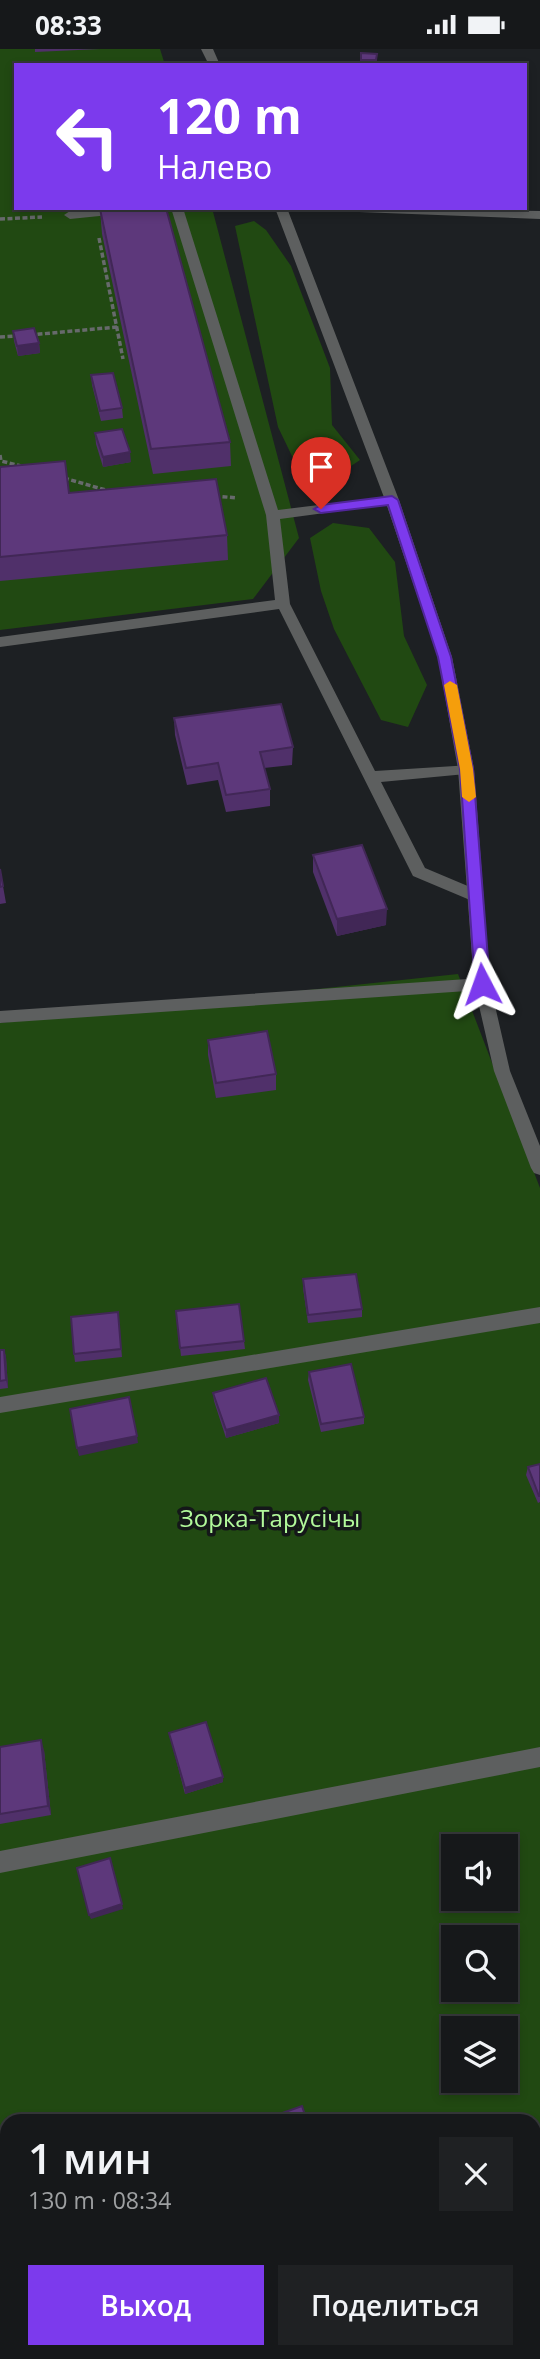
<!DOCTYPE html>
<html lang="ru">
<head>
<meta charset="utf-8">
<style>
	body { margin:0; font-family:"Open Sans",sans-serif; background:#1f2123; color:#f1f3f6; height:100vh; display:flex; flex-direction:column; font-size:26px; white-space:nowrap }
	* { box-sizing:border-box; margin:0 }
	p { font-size:23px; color:#9ea0a2 }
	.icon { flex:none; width:38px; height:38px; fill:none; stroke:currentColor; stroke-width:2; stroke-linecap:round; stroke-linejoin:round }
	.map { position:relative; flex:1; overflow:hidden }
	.details { position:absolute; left:0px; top:2065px; width:541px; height:245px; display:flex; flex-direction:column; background:#16181a; border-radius:21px 21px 0 0; box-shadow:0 4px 10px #0003,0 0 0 2px #353739 }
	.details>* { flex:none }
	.hud { position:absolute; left:14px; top:14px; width:513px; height:147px; border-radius:0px; box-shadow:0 4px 10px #0003,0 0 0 2px #353739; background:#7c3aed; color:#fff; overflow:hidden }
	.controls { position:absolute; left:441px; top:1785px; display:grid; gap:14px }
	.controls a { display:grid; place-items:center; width:77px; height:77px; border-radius:0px; background:#16181a; box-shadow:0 4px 10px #0003,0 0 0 2px #353739; font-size:35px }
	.pin { position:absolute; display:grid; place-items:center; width:60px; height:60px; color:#fff; margin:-72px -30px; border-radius:50% 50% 50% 0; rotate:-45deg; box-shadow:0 0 7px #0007 }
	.pin .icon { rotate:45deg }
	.me { position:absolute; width:77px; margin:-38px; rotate:356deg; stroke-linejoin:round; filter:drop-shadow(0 0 5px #0008) }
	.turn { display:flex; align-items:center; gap:24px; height:147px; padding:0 28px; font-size:32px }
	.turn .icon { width:91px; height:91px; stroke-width:2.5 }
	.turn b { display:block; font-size:49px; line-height:60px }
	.round { display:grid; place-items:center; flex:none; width:74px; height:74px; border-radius:0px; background:#1f2123 }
	.overview { display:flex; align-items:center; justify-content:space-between; height:119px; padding:0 28px }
	h1 { font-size:42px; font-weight:600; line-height:52px }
	.button { display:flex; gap:14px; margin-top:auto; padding:14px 28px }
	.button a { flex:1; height:80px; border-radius:0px; background:#7c3aed; color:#fff; font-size:28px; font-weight:600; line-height:80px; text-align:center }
	.button a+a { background:#1f2123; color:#f1f3f6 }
	.status { display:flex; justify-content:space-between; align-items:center; height:49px; padding:0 35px; background:#16181a; direction:ltr }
	.status svg { height:19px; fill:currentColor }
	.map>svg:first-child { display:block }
	.green { fill:#214912; fill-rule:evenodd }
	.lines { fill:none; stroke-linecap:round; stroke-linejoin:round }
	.path { stroke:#676a6c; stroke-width:3.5; stroke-dasharray:5 2.5; stroke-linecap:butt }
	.service { fill:#5d5f5f; fill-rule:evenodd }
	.tertiary { fill:#5d5f5f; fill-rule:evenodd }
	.wall { fill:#50306a }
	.shaded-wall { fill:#412756 }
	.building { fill:#5d387b; stroke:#412756; stroke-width:2 }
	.route { fill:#7c3aed; stroke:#51269a; stroke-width:2 }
	.slow { fill:#f59e0b }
	.labels { text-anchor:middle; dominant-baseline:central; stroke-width:7; stroke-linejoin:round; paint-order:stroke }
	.park-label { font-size:24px; fill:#b2fa9b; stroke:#141719 }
</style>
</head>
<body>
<div class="status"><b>08:33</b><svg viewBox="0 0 49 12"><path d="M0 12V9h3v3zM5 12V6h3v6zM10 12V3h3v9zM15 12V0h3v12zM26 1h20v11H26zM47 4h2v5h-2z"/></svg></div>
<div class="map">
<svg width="540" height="2310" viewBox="0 0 540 2310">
	<rect width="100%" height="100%" fill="#1d2023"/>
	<!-- green -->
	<path class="green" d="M0 0H160L165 16H16V159H212L299 489 253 550 0 581Z
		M254 172 266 181 291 217 330 319 332 376 360 411 330 431 304 432 278 378 235 177Z
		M333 474 369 479 395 513 404 587 427 636 408 678 381 671 334 580 321 542 310 489Z
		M458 925 540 1139V2310H0V974ZM453 1797H506V1850H453ZM453 1888H506V1941H453ZM453 1979H506V2032H453ZM7 2072H534V2303H7Z"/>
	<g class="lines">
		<!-- path -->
		<path class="path" d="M0 170 42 168
			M99 189 123 310
			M30 286 117 278
			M0 288 18 287
			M0 406 1 412 21 417
			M64 429 109 442
			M215 447 237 449"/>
		<!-- service -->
		<path class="service" d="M101 159H145L139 163 70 170 64 166 70 162Z
			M171 159H183L278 461 392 447 399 451 392 455 280 470 290 555 375 722 471 716 474 720 471 724 466 725 381 733 425 819 482 843 484 847 482 851H470L413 827 279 560 0 598V588L275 551 266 466Z
			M482 929 490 935 482 941 0 974V962Z
			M540 1258V1274L0 1364V1348Z
			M540 1698V1718L0 1824V1802Z
			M534 2291 540 2294V2310H495L498 2303H534Z"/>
		<!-- tertiary -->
		<path class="tertiary" d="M201 0H213L220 16H209Z
			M275 159H287L399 451 452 608 474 720 490 935 510 1022 540 1097V1126L534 1124 531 1119 494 1022 474 935 458 720 438 608 385 451Z
			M353 159 540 162V170L359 163Z"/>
	</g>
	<!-- wall -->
	<path class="wall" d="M35 0H100L35 3Z
		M361 4 377 5 376 16H361Z
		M100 160 230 393 231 417 153 425 102 185Z
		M13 282 39 294 40 304 18 307 14 292Z
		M91 326 122 359 123 369 101 372 92 336Z
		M95 384 131 413 103 418 96 395Z
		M0 418 69 444 227 486 228 511 0 532Z
		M174 669 293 698 292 716 264 719 270 740V757L226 763 218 731 187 736 175 686Z
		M313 806 386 876 337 887 313 823Z
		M0 820 6 854 0 855Z
		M208 991 276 1025V1041L216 1049 208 1006Z
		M303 1230 362 1260V1268L308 1274 303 1239Z
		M176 1262 244 1292 245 1300 181 1307Z
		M118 1263 122 1308 75 1313 74 1305Z
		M0 1301H4L6 1308 8 1339 0 1340Z
		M309 1323 364 1368V1375L321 1383 308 1331Z
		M213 1344 279 1374 226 1389 214 1352Z
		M540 1415V1453L538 1454 526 1426 528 1418Z
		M169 1684 223 1728V1733L185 1745Z
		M0 1698 44 1701 51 1766 0 1775Z
		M334 2306 333 2309 328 2310H271Z"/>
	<!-- shaded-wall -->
	<path class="shaded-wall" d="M39 294 40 304 18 307 17 297Z
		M130 403 131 413 103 418V408Z
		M387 860 386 876 337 887V870Z
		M4 1301 6 1308 8 1339 6 1331Z
		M279 1366V1374L226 1389V1381Z
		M137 1387 138 1394 79 1407 77 1399Z
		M41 1691 44 1701 51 1766 48 1757Z
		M223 1728V1733L185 1745V1739Z
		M122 1855 123 1860 91 1870 89 1866Z"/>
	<!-- building -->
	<path class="building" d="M361 4 377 5 376 11H361Z
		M111 159H166L230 393 151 400 100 160Z
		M34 279 39 294 17 297 13 282Z
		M113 324 122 359 100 362 91 326Z
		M122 380 130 403 103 408 95 384Z
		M65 412 69 444 216 430 227 486 0 508V418Z
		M281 655 293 698 260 703 270 740 226 746 218 714 186 719 174 669Z
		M362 796 387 860 337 870 313 806Z
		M0 820 3 837 0 838Z
		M267 982 276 1025 216 1034 208 991Z
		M356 1225 362 1260 308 1266 303 1230Z
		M239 1255 244 1292 180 1299 176 1262Z
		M118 1263 121 1300 74 1305 71 1268Z
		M0 1301H4L6 1331 0 1332Z
		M351 1315 364 1368 321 1375 309 1323Z
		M266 1329 279 1366 226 1381 213 1344Z
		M129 1348 137 1387 77 1399 70 1360Z
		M540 1415V1447H539L528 1418Z
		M206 1673 223 1728 185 1739 169 1684Z
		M41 1691 48 1757 0 1765V1698Z
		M110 1809 122 1855 89 1866 77 1819Z
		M302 2057 307 2072H275L274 2067Z
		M108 2303H171L172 2310H109Z
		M270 2303H334V2306L315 2310H272Z"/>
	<!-- route -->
	<path class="route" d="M392 447 398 451 451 608 473 720 490 935 482 940 475 935 460 720 438 608 388 456 321 464 314 460 321 456Z"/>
	<!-- slow -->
	<path class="slow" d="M450 632 457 636 473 720 476 748 469 753 462 748 460 720 444 636Z"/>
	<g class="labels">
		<!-- park labels -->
		<g class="park-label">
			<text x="270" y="1468">Зорка-Тарусічы</text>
		</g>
	</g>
</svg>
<div class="controls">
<a><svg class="icon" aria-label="sound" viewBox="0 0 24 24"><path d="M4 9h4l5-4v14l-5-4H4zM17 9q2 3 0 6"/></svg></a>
<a><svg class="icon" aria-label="search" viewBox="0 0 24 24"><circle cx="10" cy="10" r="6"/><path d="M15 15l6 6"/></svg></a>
<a><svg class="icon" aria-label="layers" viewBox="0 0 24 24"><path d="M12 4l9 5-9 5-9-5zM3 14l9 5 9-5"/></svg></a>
</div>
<div class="pin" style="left:321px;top:460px;background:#d93025"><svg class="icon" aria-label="arrive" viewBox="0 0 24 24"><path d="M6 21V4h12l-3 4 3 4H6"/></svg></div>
<svg class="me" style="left:482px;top:935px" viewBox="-20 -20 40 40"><path d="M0-17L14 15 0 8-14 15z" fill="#7c3aed" stroke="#fff" stroke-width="4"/></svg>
<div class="hud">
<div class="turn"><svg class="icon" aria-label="left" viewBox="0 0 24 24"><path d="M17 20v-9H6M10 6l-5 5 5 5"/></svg><div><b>120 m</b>Налево</div></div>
</div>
<section class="details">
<div class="overview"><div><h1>1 мин</h1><p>130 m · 08:34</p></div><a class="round"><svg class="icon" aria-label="close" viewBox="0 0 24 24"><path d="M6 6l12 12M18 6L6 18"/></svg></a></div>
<div class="button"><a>Выход</a><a>Поделиться</a></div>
</section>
</div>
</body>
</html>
